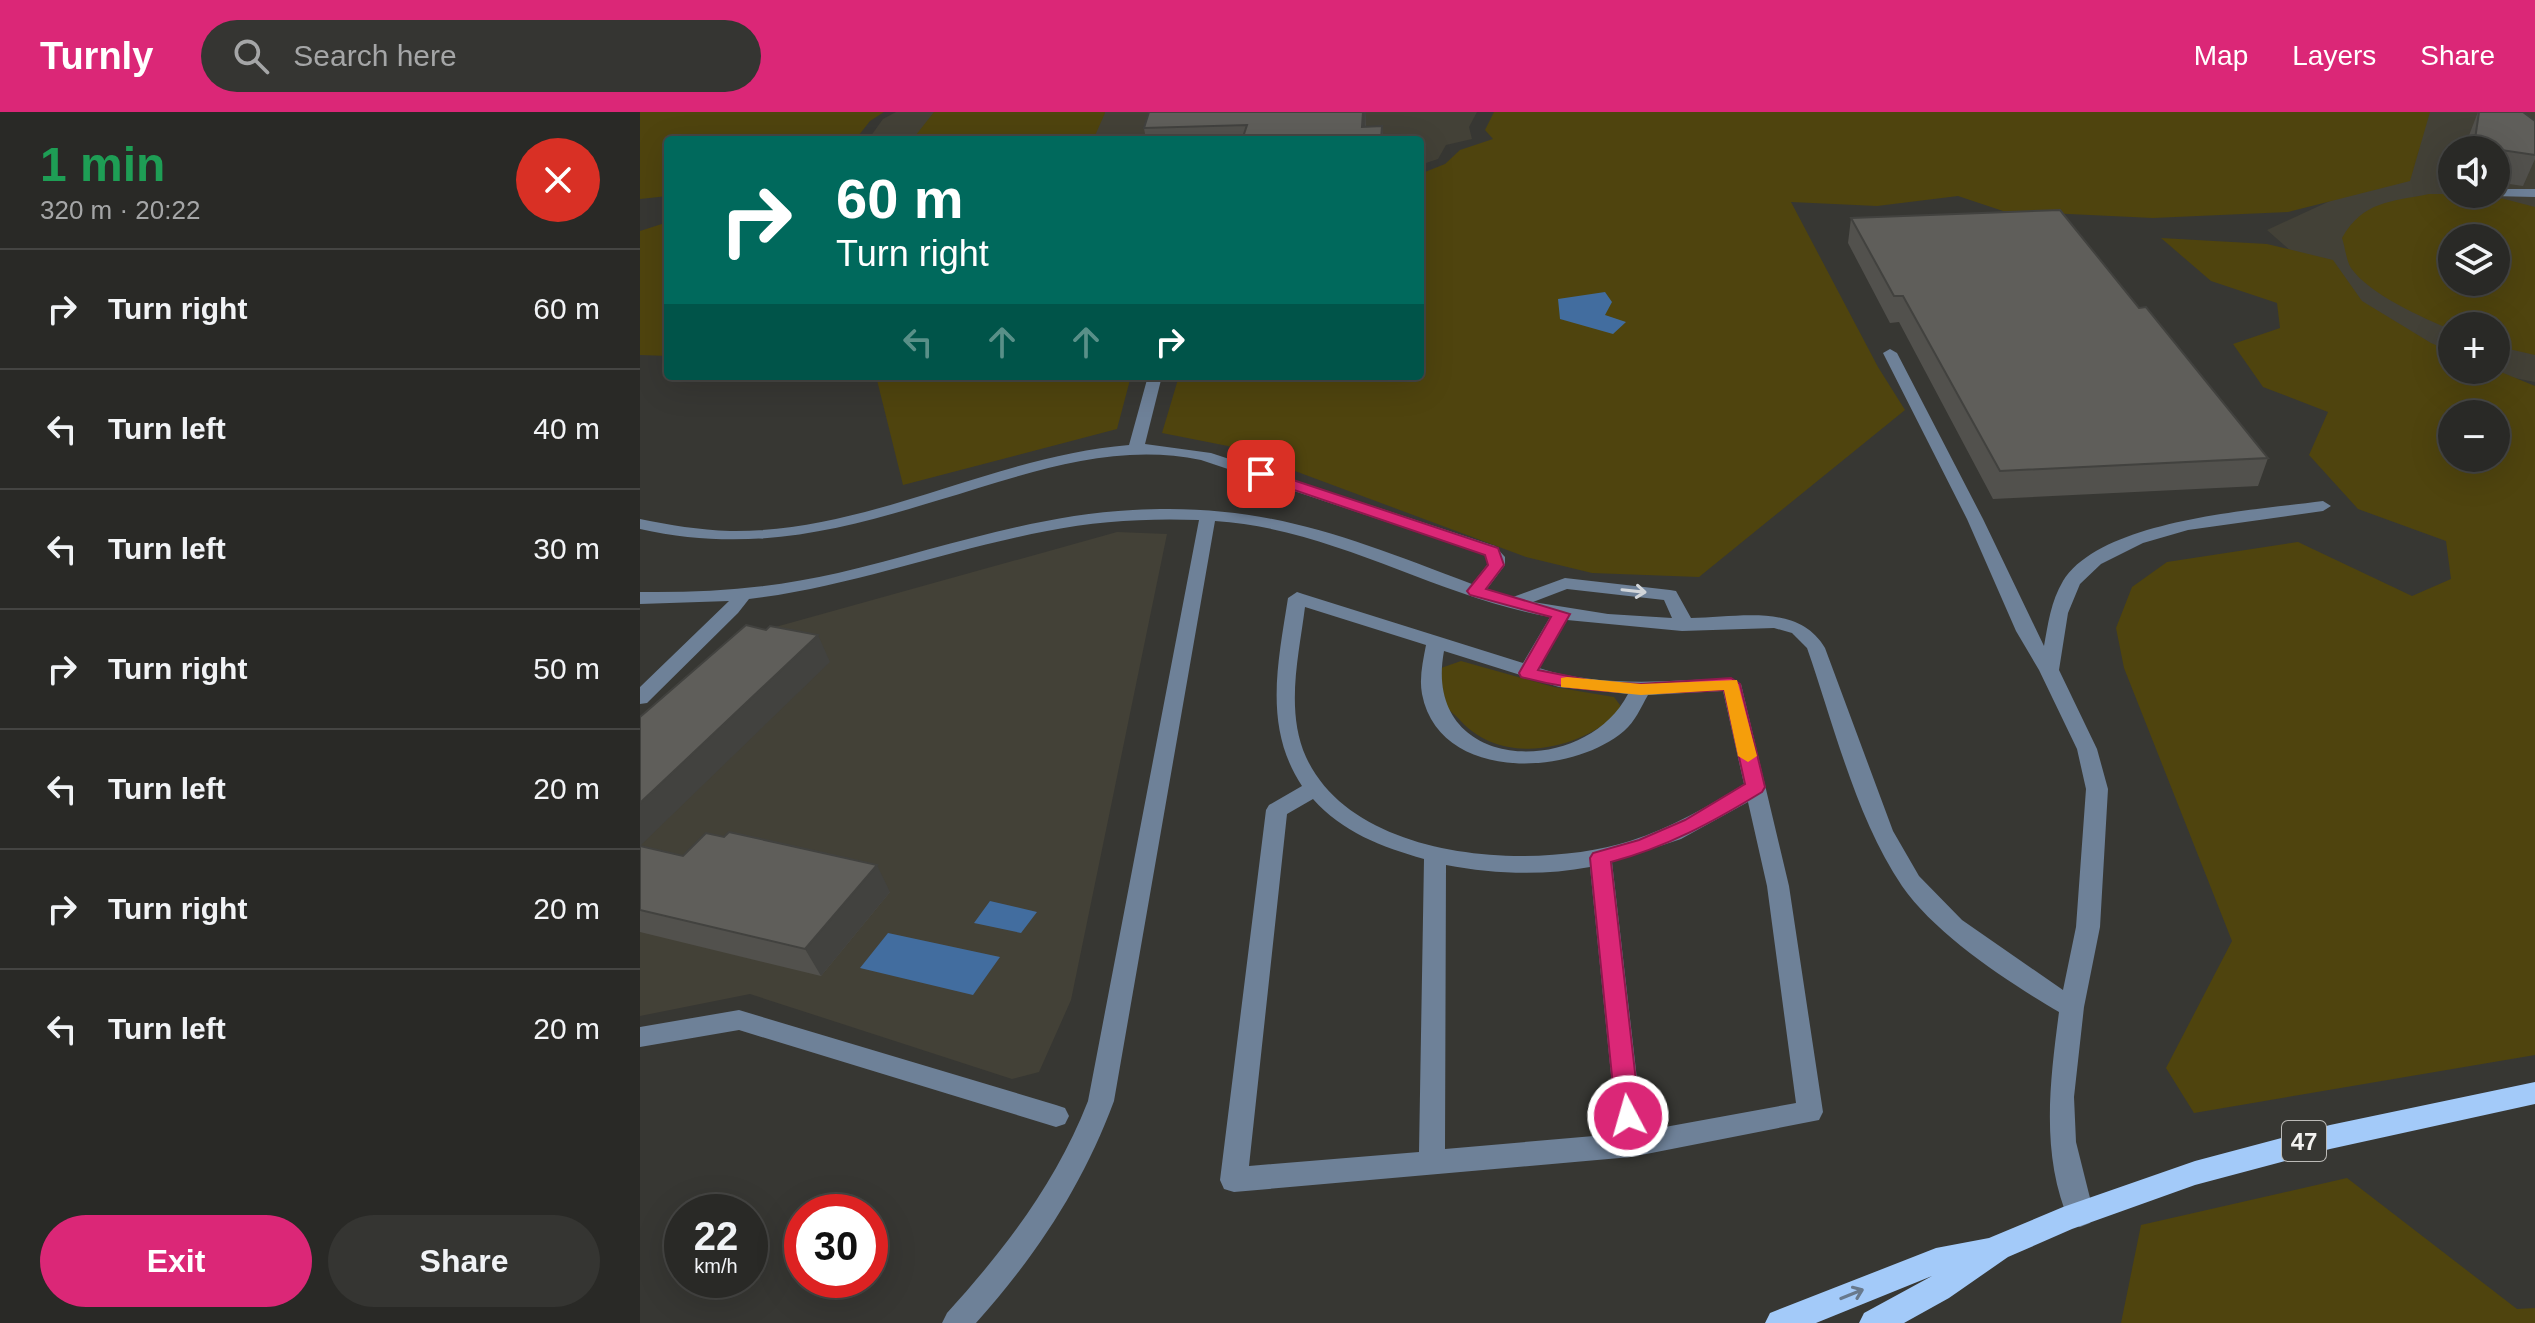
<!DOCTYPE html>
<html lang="en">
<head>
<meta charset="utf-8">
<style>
	body { margin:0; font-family:Helvetica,sans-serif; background:#353532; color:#f1f3f6; height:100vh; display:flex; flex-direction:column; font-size:30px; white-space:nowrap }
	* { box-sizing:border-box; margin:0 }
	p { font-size:26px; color:#a5a6a7 }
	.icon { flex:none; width:44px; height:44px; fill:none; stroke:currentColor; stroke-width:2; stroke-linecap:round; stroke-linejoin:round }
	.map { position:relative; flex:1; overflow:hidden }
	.side { display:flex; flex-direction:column; background:#292926; width:640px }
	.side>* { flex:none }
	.top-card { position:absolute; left:24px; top:24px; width:760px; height:244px; border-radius:8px; box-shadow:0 8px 32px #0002,0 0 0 2px #454543; background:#00695c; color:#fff; overflow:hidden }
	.buttons { position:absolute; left:1798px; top:24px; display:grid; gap:16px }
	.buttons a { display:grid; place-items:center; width:72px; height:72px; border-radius:50%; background:#292926; box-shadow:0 8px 32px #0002,0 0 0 2px #454543; font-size:40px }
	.speed { position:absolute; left:24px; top:1082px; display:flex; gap:16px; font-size:40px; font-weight:700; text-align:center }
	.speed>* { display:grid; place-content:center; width:104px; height:104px; border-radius:50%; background:#292926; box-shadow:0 8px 32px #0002,0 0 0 2px #454543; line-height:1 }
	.speed small { font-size:20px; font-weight:400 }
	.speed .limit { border:12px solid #d22; background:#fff; color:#111 }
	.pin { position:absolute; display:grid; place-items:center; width:68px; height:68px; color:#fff; margin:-34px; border-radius:16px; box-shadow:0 4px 12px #0006 }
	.me { position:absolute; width:88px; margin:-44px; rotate:354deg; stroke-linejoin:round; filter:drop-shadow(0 0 6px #0008) }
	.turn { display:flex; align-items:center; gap:28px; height:168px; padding:0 40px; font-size:36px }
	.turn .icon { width:104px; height:104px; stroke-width:2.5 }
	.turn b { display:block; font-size:56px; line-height:68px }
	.lanes { display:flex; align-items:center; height:76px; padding:0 40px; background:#0003; justify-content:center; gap:40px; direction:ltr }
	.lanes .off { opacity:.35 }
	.round { display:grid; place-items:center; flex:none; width:84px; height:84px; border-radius:42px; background:#353532 }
	.headline { display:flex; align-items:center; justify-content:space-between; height:136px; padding:0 40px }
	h1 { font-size:48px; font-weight:700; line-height:60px; color:#1e9e55 }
	.cta { display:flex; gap:16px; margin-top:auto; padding:16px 40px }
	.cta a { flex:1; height:92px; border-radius:48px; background:#db2777; color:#fff; font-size:32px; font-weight:700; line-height:92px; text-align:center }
	.cta a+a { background:#353532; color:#f1f3f6 }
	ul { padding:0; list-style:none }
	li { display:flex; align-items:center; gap:24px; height:120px; padding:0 40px; border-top:2px solid #454543 }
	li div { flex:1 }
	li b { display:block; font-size:30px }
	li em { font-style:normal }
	header { display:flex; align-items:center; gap:48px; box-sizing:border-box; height:112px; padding:0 40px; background:#db2777; color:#fff }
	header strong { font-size:38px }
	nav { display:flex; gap:44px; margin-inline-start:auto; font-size:28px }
	.search { width:560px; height:72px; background:#353532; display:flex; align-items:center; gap:20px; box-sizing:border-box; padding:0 28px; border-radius:44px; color:#a5a6a7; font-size:30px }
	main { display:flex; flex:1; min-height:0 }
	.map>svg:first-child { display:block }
	.built { fill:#434137; fill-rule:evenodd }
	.green { fill:#4f440e; fill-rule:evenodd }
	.water { fill:#426d9f }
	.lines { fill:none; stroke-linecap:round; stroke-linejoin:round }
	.minor { fill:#6e8198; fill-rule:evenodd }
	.major { fill:#a3caf9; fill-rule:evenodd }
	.wall { fill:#52514d }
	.shaded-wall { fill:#42423f }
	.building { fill:#5f5e5a; stroke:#42423f; stroke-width:2 }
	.oneway { stroke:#d2d6da }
	.oneway2 { stroke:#68798c }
	.route { fill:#db2777; stroke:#8e194d; stroke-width:2 }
	.slow { fill:#f59e0b }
	.labels { text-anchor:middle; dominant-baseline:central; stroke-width:7; stroke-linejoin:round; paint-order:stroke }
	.shield { fill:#373733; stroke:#bbbab7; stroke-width:2 }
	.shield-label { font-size:24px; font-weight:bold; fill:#f3f2f0 }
</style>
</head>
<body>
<header>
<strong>Turnly</strong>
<div class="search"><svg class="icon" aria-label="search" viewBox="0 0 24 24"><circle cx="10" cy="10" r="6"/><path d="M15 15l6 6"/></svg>Search here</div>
<nav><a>Map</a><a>Layers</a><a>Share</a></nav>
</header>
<main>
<section class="side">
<div class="headline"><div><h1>1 min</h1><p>320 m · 20:22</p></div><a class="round" style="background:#d93025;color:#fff"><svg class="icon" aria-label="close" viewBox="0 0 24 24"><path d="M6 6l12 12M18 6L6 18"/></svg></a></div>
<ul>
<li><svg class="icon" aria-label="right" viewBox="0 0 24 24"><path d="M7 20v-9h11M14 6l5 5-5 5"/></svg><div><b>Turn right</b></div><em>60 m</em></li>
<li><svg class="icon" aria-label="left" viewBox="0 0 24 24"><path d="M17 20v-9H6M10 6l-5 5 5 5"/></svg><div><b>Turn left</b></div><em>40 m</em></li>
<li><svg class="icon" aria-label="left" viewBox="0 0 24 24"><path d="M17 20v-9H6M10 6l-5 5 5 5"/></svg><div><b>Turn left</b></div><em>30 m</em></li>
<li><svg class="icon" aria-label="right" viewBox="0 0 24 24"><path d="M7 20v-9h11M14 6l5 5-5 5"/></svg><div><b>Turn right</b></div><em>50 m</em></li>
<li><svg class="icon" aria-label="left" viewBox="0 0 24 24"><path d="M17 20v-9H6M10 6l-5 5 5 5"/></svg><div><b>Turn left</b></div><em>20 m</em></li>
<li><svg class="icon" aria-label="right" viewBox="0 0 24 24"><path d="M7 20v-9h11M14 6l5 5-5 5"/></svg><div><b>Turn right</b></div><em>20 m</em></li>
<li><svg class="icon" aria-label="left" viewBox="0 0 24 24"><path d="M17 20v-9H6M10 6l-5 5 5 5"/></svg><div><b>Turn left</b></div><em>20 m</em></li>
</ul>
<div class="cta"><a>Exit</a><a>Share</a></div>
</section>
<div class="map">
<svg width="1895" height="1211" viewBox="0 0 1895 1211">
	<rect width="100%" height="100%" fill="#373733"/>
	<!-- built -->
	<path class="built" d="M256 0H837L829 15 832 27 806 33 798 47 780 53V28H228L243 7Z
		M1761 0H1895V270L1834 258H1856V214H1812V254L1773 246 1627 118 1755 59ZM1812 38H1856V82H1812ZM1812 126H1856V170H1812Z
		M477 420 527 422 431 888 399 960 372 967 110 882 0 904V619L100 525Z"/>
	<!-- green -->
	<path class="green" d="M0 0H244L230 9 215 28H28V84L0 87Z
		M294 0H465V1L453 28H272Z
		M854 0H1790L1770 69 1648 100 1513 106 1363 99 1318 84 1237 94 1151 90 1238 255 1265 298 1059 465 952 461 886 445 588 334 522 321 539 264H780V62L805 52 820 38 853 27 845 18Z
		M1789 82H1845L1895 95V243L1856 234V214H1812V218C1783 206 1729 182 1711 156 1706 148 1705 134 1702 126 1723 89 1750 90 1789 82ZM1812 126H1856V170H1812Z
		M28 110V244L0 243V119Z
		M1521 126 1627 132 1693 148 1722 189 1791 231 1812 240V258H1856L1895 274V943L1554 1001 1526 956 1592 829 1484 556 1476 516 1492 475 1527 450 1658 430 1772 484 1811 467 1806 429 1718 397 1669 343 1688 300 1623 275 1593 232 1640 216 1637 191 1571 169ZM1856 302V346H1812V302Z
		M236 264H491L477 317 263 373Z
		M821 549 914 575 974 585 983 597C941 638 862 657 818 606 813 601 804 594 802 587 799 579 801 565 801 556Z
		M1707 1066 1877 1197 1895 1196V1211H1481L1501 1113Z"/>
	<!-- water -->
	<path class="water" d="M965 180 972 190 965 203 986 210 973 222 920 207 918 187Z
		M350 789 397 800 381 821 334 811Z
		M248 821 360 845 333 883 220 856Z"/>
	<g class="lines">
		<!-- minor -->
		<path class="minor" d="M1856 77H1895V85L1852 84 1856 82Z
			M1250 237 1257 241 1343 407 1404 534C1408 512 1411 489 1423 469 1462 407 1616 398 1683 389L1691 394 1683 399 1548 418 1503 431 1461 452 1440 472 1428 501 1419 558 1457 637 1468 677 1460 815 1444 895 1434 985 1436 1030 1454 1102 1450 1111 1440 1115 1430 1111C1400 1043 1410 970 1419 900 1368 870 1296 823 1262 774 1216 706 1194 613 1167 536L1152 521 1134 516 1042 519 927 508 899 556C961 576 1028 569 1091 566L1101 572 1149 774 1183 1000 1179 1008 991 1045 594 1080 584 1077 580 1068 626 698 629 693 662 674C623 615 638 551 648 486L657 480 663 482 883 551 910 505C794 484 695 417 575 409L474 989C443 1073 396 1144 336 1211H302L307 1201C365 1137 416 1071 448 989L559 408C508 406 457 409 407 419 306 438 210 475 109 487L98 501 7 591 0 592V575L89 489 0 492V480C67 481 133 476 198 461 296 438 392 403 493 398 626 390 712 427 832 472L847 453V446L843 442 561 348C471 329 384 363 299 388 196 420 108 441 0 417V407C30 413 59 418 90 419 228 421 353 344 489 333L508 264H522L505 332 571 341 855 434 865 445V453L847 477 873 485 925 466 1030 478 1036 479 1051 506C1096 506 1158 490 1185 536L1253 719 1279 764 1322 808 1423 878 1436 815 1446 677 1437 637 1399 558 1376 519 1327 407 1243 241ZM927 477 1024 488 1032 506 968 502 893 490ZM665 495 786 533C783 549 779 566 782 582 799 670 930 665 984 619 995 610 1001 595 1008 583L1083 579 1104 672C1067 695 1031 716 990 729 895 759 714 750 666 645 645 598 659 543 665 495ZM804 539 919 575 988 582C944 667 781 662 804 539ZM673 687C702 720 742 735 784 747L779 1040 609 1054 647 702ZM1108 690 1127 774 1156 991 1003 1019 972 750 1041 727ZM806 753C853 762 903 764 950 755L977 1022 805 1037Z
			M99 898 416 993 425 996 429 1004 425 1012 416 1015 99 918 0 935V915Z"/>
		<!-- major -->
		<path class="major" d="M1895 970V992L1690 1037 1555 1073 1432 1117 1368 1145 1309 1186 1264 1211H1219L1224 1201 1292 1164 1176 1211H1125L1130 1201 1296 1136 1349 1126 1423 1095 1555 1049 1690 1013Z"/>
	</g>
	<!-- wall -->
	<path class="wall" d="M509 0H726V15L742 14 743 28H506L504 16Z
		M1838 0H1883L1895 9V47L1883 74 1856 70V38H1826L1828 26Z
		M1211 106 1499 196 1628 346 1618 374 1353 387 1259 210 1250 211 1208 131Z
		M0 734 43 744 250 780 181 864 0 820Z"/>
	<!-- shaded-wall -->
	<path class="shaded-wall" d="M723 0H726L725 28 722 15Z
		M178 523 190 550 0 734V691Z
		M237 753 250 780 181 864 165 837Z"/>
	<!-- building -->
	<path class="building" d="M509 0H723L722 15 742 14 741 28H602L607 13 504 16Z
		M1839 0H1883L1895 9V43L1834 34Z
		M1420 98 1499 196 1506 195 1628 346 1360 359 1263 184H1254L1211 106Z
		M106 513 126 518 130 514 178 523 0 691V605Z
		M89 720 237 753 165 837 0 798V734L43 744 66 721 84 725Z"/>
	<!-- one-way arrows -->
	<defs><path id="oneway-shaft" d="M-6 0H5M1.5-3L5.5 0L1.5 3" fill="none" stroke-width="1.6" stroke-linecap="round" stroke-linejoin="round" transform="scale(2)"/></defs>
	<use class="oneway" href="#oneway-shaft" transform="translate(994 479) rotate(6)"/>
	<use class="oneway2" href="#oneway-shaft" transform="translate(1212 1182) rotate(-22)"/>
	<!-- route -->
	<path class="route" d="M616 359H626L858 436 864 453 846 477 930 502 898 558 958 570 1001 572 1091 566 1100 572 1125 675 1122 680C1073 710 1027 735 971 750L1000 1004 996 1012 988 1015 979 1012 976 1004 950 746 953 741 999 728 1045 708 1105 672 1084 578C1014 582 950 584 881 565L879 561 911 505 830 483 827 479 848 453 845 443 616 365Z"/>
	<!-- slow -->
	<path class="slow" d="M927 565 1001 572 1097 568 1117 644 1108 650 1098 644 1084 578 1001 583 921 575V566Z"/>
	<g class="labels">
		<!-- shield labels -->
		<rect class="shield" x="1642" y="1009" width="44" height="40" rx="6"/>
		<g class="shield-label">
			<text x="1664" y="1029">47</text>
		</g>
	</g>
</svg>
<div class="buttons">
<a><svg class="icon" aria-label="sound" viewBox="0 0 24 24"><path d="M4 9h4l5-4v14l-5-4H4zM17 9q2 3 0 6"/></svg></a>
<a><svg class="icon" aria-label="layers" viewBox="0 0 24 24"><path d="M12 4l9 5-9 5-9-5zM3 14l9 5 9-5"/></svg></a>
<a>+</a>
<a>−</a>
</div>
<div class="speed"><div>22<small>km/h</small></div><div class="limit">30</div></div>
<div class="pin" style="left:621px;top:362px;background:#d93025"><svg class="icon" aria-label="arrive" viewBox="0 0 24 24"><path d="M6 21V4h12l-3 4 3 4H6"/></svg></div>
<svg class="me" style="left:988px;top:1004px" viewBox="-20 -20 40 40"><circle r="17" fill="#db2777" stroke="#fff" stroke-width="3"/><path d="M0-11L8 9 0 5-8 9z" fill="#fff"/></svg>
<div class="top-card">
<div class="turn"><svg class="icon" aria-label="right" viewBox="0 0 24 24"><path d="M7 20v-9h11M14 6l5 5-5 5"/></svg><div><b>60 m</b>Turn right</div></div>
<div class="lanes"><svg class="icon off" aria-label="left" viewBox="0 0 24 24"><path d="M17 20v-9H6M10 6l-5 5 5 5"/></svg><svg class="icon off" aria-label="ahead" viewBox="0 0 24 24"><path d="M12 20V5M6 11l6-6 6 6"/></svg><svg class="icon off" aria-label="ahead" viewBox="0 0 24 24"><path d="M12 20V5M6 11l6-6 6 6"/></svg><svg class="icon" aria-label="right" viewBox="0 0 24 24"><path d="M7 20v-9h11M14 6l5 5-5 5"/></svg></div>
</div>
</div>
</main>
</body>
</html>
